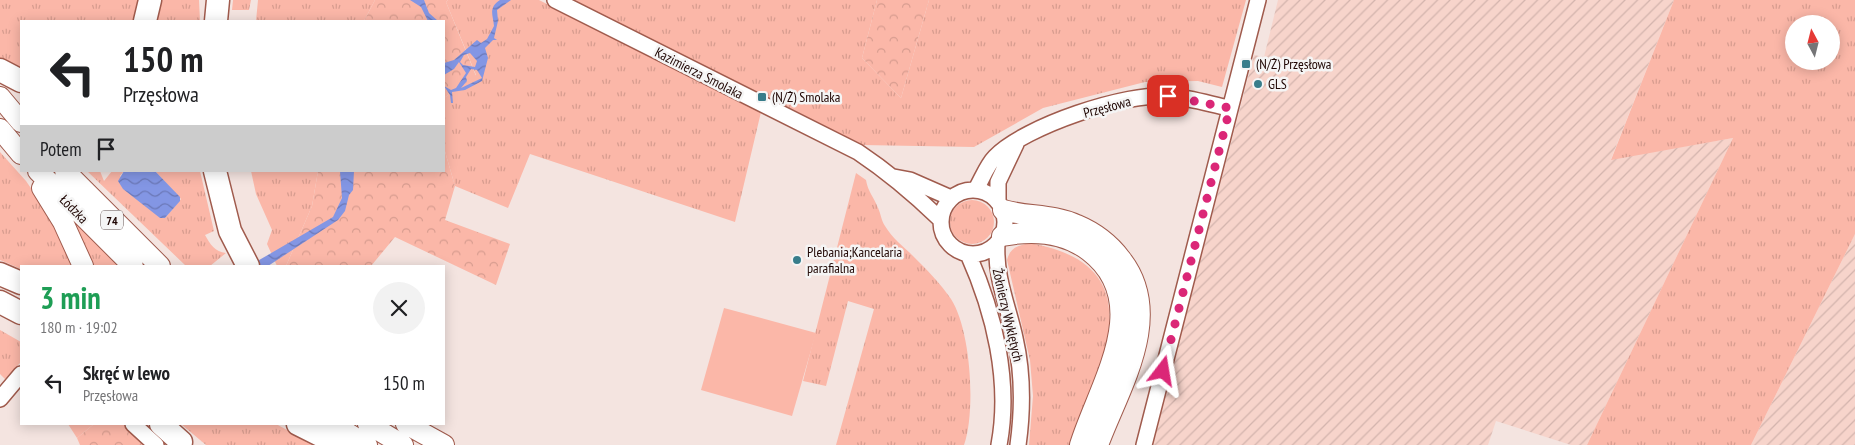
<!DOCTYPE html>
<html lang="pl">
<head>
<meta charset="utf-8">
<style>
	body { margin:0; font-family:"PT Sans Narrow",sans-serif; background:#f2f2f2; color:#202124; height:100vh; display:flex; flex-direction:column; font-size:19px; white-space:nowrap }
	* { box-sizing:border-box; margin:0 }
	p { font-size:16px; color:#757577 }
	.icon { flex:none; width:28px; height:28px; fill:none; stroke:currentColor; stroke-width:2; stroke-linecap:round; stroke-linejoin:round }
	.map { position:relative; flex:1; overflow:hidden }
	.drawer { position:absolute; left:20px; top:265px; width:425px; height:160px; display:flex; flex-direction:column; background:#fff; border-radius:0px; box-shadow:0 2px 12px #0003 }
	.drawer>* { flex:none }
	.top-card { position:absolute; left:20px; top:20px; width:425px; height:152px; border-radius:0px; box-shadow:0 2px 12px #0003; background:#fff; color:#202124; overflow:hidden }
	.needle { width:32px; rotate:353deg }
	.controls { position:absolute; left:1785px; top:15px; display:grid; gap:10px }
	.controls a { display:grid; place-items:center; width:55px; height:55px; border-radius:50%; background:#fff; box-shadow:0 2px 12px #0003; font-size:25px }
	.pin { position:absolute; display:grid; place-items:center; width:42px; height:42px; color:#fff; margin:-21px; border-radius:10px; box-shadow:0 2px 8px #0006 }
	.me { position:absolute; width:55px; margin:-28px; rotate:14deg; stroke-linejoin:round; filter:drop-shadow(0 0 4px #0008) }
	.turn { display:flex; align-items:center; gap:18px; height:105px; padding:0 20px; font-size:22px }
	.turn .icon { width:65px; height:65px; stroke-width:2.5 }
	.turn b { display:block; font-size:35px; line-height:42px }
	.then { display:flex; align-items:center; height:48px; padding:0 20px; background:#0003; gap:10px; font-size:19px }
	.round { display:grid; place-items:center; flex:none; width:52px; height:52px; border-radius:26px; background:#f2f2f2 }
	.summary { display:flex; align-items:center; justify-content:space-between; height:85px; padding:0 20px }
	h1 { font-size:30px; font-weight:600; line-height:38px; color:#1e9e55 }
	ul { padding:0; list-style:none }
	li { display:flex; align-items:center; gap:15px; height:65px; padding:0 20px }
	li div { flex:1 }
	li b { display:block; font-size:19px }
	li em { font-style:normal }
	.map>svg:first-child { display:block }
	.industrial { fill:url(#industrial-furrows) }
	.grass { fill:url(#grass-tufts); fill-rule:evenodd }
	.forest { fill:url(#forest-crowns) }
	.pitch { fill:#fbb7a8 }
	.water { fill:url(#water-waves); fill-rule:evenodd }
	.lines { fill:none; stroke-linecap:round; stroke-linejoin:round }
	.minor-casing { stroke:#a05b4d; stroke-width:18 }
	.major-casing { stroke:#a05b4d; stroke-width:22 }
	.highway-casing { stroke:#a05b4d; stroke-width:25 }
	.minor { stroke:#fff; stroke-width:15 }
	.major { stroke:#fff; stroke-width:20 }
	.highway { stroke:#fff; stroke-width:22 }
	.route { stroke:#db2777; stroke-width:9; stroke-dasharray:0 16.2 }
	.poi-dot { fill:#387d8b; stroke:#f5f5f5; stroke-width:2 }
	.labels { text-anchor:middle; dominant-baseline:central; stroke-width:5; stroke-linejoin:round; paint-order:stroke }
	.shield { fill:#f5f5f5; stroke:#5f4e4c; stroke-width:1 }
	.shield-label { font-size:12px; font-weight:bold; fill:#1f0603 }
	.poi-label { font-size:14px; fill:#1f0603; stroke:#f5f5f5; text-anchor:start }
	.street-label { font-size:14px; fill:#1f0603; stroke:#f5f5f5 }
</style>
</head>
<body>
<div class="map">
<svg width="1855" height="445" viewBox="0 0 1855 445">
	<defs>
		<pattern id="industrial-furrows" width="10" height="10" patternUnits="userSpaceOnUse" patternTransform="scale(1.25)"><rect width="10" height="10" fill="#f7d4cb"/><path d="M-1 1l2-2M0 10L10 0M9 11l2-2" fill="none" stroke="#d3b4ad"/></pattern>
		<pattern id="grass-tufts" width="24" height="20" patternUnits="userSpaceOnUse" patternTransform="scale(1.25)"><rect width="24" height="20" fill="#fbb7a8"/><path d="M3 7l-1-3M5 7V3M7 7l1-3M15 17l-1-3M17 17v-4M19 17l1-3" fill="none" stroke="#d79c8f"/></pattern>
		<pattern id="forest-crowns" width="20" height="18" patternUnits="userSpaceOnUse" patternTransform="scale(1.25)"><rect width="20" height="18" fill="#fbb7a8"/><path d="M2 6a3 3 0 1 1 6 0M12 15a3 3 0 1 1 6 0" fill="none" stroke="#d79c8f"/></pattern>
		<pattern id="water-waves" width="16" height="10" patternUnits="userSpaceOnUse" patternTransform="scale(1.25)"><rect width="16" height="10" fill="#8396e4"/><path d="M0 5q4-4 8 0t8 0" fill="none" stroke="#6b78b7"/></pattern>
	</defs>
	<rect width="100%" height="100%" fill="#f4e4e0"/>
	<!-- industrial -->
	<path class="industrial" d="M1278 0H1674L1611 159 1733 138 1587 445H1571L1496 421 1488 445H1152L1254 55 1264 57Z
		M1855 234V445H1751Z"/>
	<!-- grass -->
	<path class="grass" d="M0 0H140L136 21H21V71L0 59Z
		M159 0H199L200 21H154Z
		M233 0H251L249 10H232Z
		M258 0H375L364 21H256Z
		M448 0H539L761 112 735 222 530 154 508 208 455 186 444 148V98L476 75 446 2Z
		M568 0H877L862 58 901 98 929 0H1246L1222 87 1198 81 1145 82 1043 108 974 147 862 145 772 99Z
		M1674 0H1855V234L1751 445H1587L1733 138 1611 160ZM1794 24H1831V61H1794Z
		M0 152 26 181 48 213 75 266H21V269L0 260Z
		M87 171H100L104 181 112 171H124L120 176 165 218 181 199 155 171H200L214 231 205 235C210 244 215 252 226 253L210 266H186Z
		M251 171H318L312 206 286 266H277L267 244 272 230 256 194Z
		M856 173 866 180C868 192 874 197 878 208 881 214 881 220 885 226 892 238 904 247 913 256 926 269 941 284 951 299 971 330 976 411 964 445H836L874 309 848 301 826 386 803 381Z
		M950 222a22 22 0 1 1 44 0a22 22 0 1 1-44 0Z
		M66 206 125 266H90Z
		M1029 243C1157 265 1101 363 1071 445H1029L1033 396 1030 360 1007 260C1010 248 1017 246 1029 243Z
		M0 330 21 342V362L5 379 0 374Z
		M68 424H94L77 438Z
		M181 424H276L315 445H206Z"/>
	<!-- forest -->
	<path class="forest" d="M375 0H448L446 2 476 76 444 98V21H364Z
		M877 0H929L901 98 862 58Z
		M444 148 455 186 445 220 510 244 496 285 395 237 371 266H286L312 206 318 171H444Z
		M94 424H125L147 445H80L77 438Z"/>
	<!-- pitch -->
	<path class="pitch" d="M724 308 816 333 792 416 701 390Z"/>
	<!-- water -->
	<path class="water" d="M410 0H424L429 13 438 21H428L421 7Z
		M500 0H511L497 10 498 21 494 38 497 40H493L485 48 488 58 482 81 465 90 452 92 453 103H451L450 95 444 86 451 90 456 88 466 73 459 62 454 69 444 75V63L454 60 477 40 481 43 487 39 494 26C493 15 488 8 500 0ZM470 53 477 61 475 67 463 65 460 62 464 55ZM471 69 477 70 482 78 461 88 467 81 466 77Z
		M124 171H155L180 197V201L165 218H160L123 189 118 181Z
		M340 171H354L353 190 349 195 345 211 338 220 268 266H249L333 217 342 198Z"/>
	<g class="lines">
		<!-- minor casing -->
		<g class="minor-casing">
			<path id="minor" d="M555 0 858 152C888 172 914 194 940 219
				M894 177 910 180 951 198
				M976 189C982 179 987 165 995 157 1025 126 1127 92 1170 96 1190 98 1210 104 1229 108
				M941 222a32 32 0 1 1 64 0a32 32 0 1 1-64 0Z
				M998 201V182L1016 144
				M997 244C995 277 1008 306 1015 338 1023 373 1023 409 1018 445
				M968 254C994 312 1011 381 999 445
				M0 399 21 374
				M133 424 156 445
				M1144 445 1258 0"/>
		</g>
		<!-- major casing -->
		<g class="major-casing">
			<path id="major" d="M0 97 21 122
				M0 129 21 154
				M38 171 133 266
				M65 171 160 266
				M42 188 63 222 83 266
				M1003 210C1028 217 1053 214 1077 225 1096 233 1109 243 1121 259 1166 316 1119 388 1098 445
				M1002 236C1032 230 1064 232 1089 251 1156 302 1098 386 1080 445
				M333 424 367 445
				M368 424 403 445
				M406 424 444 445"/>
		</g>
		<!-- highway casing -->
		<g class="highway-casing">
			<path id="highway" d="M145 21 150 0
				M216 21 218 0
				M0 70 21 81
				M215 171 230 231 248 266
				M0 274 21 283
				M0 302 21 313
				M161 424 181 442
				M298 424 340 445"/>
		</g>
		<!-- minor -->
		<use href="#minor" class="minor"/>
		<!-- major -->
		<use href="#major" class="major"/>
		<!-- highway -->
		<use href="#highway" class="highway"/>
	</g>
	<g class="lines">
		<!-- route -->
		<path class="route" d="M1163 371 1230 108 1168 96"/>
	</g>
	<!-- markers -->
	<g class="poi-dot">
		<rect x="1241" y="59" width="10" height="10" rx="2.5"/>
		<circle cx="1258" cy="84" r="5"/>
		<rect x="757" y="92" width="10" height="10" rx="2.5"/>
		<circle cx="797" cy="260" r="5"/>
	</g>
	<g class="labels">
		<!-- shield labels -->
		<rect class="shield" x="101" y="210.5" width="22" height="19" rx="4"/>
		<g class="shield-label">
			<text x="112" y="220">74</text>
		</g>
		<!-- poi labels -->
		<g class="poi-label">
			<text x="1256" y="64">(N/Ż) Przęsłowa</text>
			<text x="1268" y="84">GLS</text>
			<text x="772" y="97">(N/Ż) Smolaka</text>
			<text x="807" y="252">Plebania;Kancelaria<tspan x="807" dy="16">parafialna</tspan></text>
		</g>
		<!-- street labels -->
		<g class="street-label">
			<text transform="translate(699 73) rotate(27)">Kazimierza Smolaka</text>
			<text transform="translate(1107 107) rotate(-15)">Przęsłowa</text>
			<text transform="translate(74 209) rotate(45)">Łódzka</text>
			<text transform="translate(1008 315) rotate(77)">Żołnierzy Wyklętych</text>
		</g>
	</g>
</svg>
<div class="controls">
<a><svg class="needle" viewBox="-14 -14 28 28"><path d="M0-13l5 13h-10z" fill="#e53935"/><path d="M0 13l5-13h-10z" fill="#757577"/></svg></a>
</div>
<div class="pin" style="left:1168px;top:96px;background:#d93025"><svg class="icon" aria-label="arrive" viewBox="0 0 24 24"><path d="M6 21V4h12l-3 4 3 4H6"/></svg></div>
<svg class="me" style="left:1163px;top:371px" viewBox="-20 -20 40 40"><path d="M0-17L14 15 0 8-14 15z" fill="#db2777" stroke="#fff" stroke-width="4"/></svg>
<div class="top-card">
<div class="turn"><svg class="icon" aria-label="left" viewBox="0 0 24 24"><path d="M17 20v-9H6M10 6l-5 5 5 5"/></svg><div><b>150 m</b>Przęsłowa</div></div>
<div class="then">Potem<svg class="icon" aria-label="arrive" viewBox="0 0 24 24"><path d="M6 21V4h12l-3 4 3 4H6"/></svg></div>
</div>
<section class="drawer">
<div class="summary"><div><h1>3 min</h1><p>180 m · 19:02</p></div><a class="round"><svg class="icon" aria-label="close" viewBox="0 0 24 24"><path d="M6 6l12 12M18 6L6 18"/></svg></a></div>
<ul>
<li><svg class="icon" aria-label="left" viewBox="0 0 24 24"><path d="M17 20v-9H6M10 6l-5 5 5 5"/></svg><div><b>Skręć w lewo</b><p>Przęsłowa</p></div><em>150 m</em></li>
</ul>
</section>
</div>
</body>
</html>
